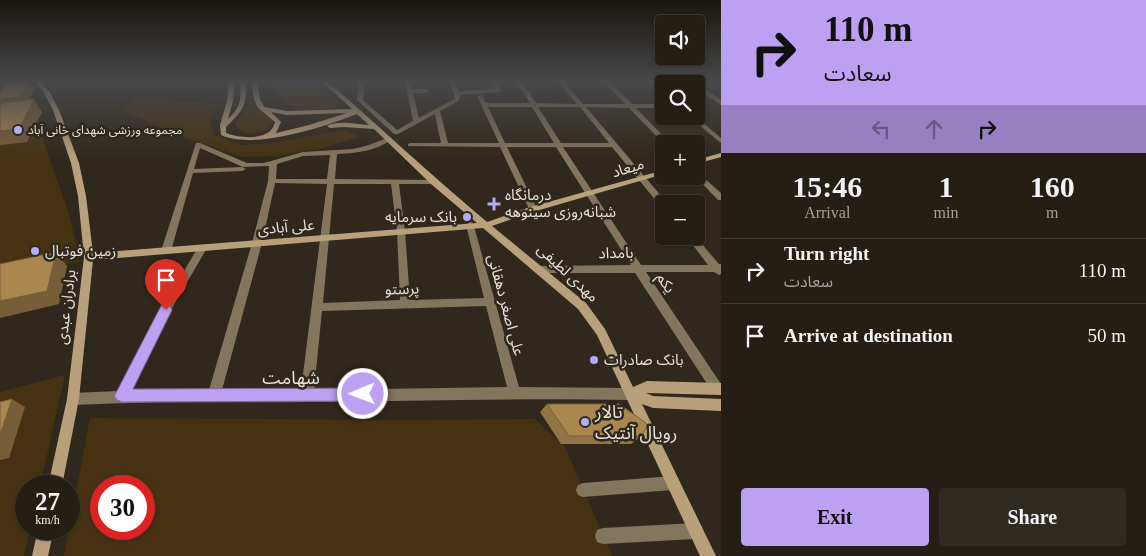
<!DOCTYPE html>
<html lang="en">
<head>
<meta charset="utf-8">
<style>
	body { margin:0; font-family:"Times New Roman","Noto Sans Arabic",serif; background:#302b22; color:#f1f3f6; height:100vh; display:flex; flex-direction:column; font-size:19px; white-space:nowrap }
	* { box-sizing:border-box; margin:0 }
	p { font-size:16px; color:#a3a2a0 }
	.icon { flex:none; width:28px; height:28px; fill:none; stroke:currentColor; stroke-width:2; stroke-linecap:round; stroke-linejoin:round }
	.map { position:relative; flex:1; overflow:hidden }
	.panel { display:flex; flex-direction:column; background:#241e15; width:425px }
	.panel>* { flex:none }
	.guide { background:#bca0f2; color:#111; overflow:hidden }
	.controls { position:absolute; left:655px; top:15px; display:grid; gap:10px }
	.controls a { display:grid; place-items:center; width:50px; height:50px; border-radius:5px; background:#241e15; box-shadow:0 1px 4px #0004,0 0 0 1px #413c34; font-size:25px }
	.speed { position:absolute; left:15px; top:475px; display:flex; gap:10px; font-size:25px; font-weight:700; text-align:center }
	.speed>* { display:grid; place-content:center; width:65px; height:65px; border-radius:50%; background:#241e15; box-shadow:0 1px 4px #0004,0 0 0 1px #413c34; line-height:1 }
	.speed small { font-size:12px; font-weight:400 }
	.speed .limit { border:8px solid #d22; background:#fff; color:#111 }
	.pin { position:absolute; display:grid; place-items:center; width:42px; height:42px; color:#fff; margin:-51px -21px; border-radius:50% 50% 50% 0; rotate:-45deg; box-shadow:0 0 5px #0007 }
	.pin .icon { rotate:45deg }
	.me { position:absolute; width:55px; margin:-28px; rotate:269deg; stroke-linejoin:round; filter:drop-shadow(0 0 4px #0008) }
	.turn { display:flex; align-items:center; gap:18px; height:105px; padding:0 20px; font-size:22px }
	.turn .icon { width:65px; height:65px; stroke-width:2.5 }
	.turn b { display:block; font-size:35px; line-height:42px }
	.lanes { display:flex; align-items:center; height:48px; padding:0 20px; background:#0003; justify-content:center; gap:25px; direction:ltr }
	.lanes .off { opacity:.35 }
	.eta { display:flex; justify-content:space-evenly; align-items:center; height:85px; text-align:center }
	.eta b { font-size:30px; font-weight:600; line-height:35px }
	.cta { display:flex; gap:10px; margin-top:auto; padding:10px 20px }
	.cta a { flex:1; height:58px; border-radius:5px; background:#bca0f2; color:#111; font-size:20px; font-weight:600; line-height:58px; text-align:center }
	.cta a+a { background:#302b22; color:#f1f3f6 }
	ul { padding:0; list-style:none }
	li { display:flex; align-items:center; gap:15px; height:65px; padding:0 20px; border-top:1px solid #413c34 }
	li div { flex:1 }
	li b { display:block; font-size:19px }
	li em { font-style:normal }
	main { display:flex; flex:1; min-height:0 }
	.map>svg:first-child { display:block }
	.green { fill:#463212; fill-rule:evenodd }
	.lines { fill:none; stroke-linecap:round; stroke-linejoin:round }
	.minor { fill:#84755e; fill-rule:evenodd }
	.secondary { fill:#b8a07b; fill-rule:evenodd }
	.wall { fill:#937445 }
	.shaded-wall { fill:#785e38 }
	.building { fill:#ab8750; stroke:#785e38 }
	.route { fill:#bca0f2; stroke:#7a689d }
	.poi-dot { fill:#b3adf9; stroke:#30281c; stroke-width:2 }
	.labels { text-anchor:middle; dominant-baseline:central; stroke-width:5; stroke-linejoin:round; paint-order:stroke }
	.far-poi-label { font-size:12px; fill:#e7e2da; stroke:#30281c; text-anchor:start }
	.street-label { font-size:15px; fill:#e7e2da; stroke:#30281c }
	.poi-label { font-size:15px; fill:#e7e2da; stroke:#30281c; text-anchor:start }
	.near-street-label { font-size:18px; fill:#e7e2da; stroke:#30281c }
	.near-poi-label { font-size:18px; fill:#e7e2da; stroke:#30281c; text-anchor:start }
</style>
</head>
<body>
<main>
<div class="map">
<svg width="721" height="556" viewBox="0 0 721 556">
	<rect width="100%" height="100%" fill="#30281c"/>
	<!-- green -->
	<path class="green" d="M0 80H28L42 137 69 214 80 261 0 281Z
		M274 80H311L337 102 336 106 328 110 290 106 277 96Z
		M135 98 218 104 209 119 215 135 241 145 272 143 344 130 360 137 322 148 276 156 243 157 178 135 123 110Z
		M250 102C257 111 267 113 274 122 267 133 238 141 235 122L246 112Z
		M65 375 40 486H26V529H30L24 556H0V392Z
		M90 418 396 420 535 419 565 447 612 556H64ZM101 486H144V529H101Z"/>
	<g class="lines">
		<!-- minor -->
		<path class="minor" d="M359 80H365L363 100 397 130 413 121 405 80H411L413 89H426L429 91 426 93H413L419 118 454 99V93L448 80H454L459 91 495 89 491 80H497L501 92 460 95 459 101 440 111 448 143H499L477 96 482 95 486 103H530L515 80H521L536 103 577 104 557 80H563L583 104H625L602 80H608L632 104H664V108H636L671 144H664L629 108 586 107 667 203 664 204V208L661 207 612 147H563L641 265H708L686 236H695L719 264H721V274L719 275 714 272H646L721 384V393L717 395 713 393 635 273H538L536 270 541 266 631 265 556 147H507L537 209 533 212 530 211 500 147 408 146V144L410 143H441L435 114 398 134H394L357 100ZM488 107H532L554 143H505ZM538 107H580L609 143H561Z
			M645 80H651L664 90V95Z
			M696 83 721 100V105L696 88V84H694Z
			M688 116H695L721 138V143Z
			M387 138 392 139C377 151 356 153 337 154L335 179 434 180 438 182 434 184H399L405 231 410 300 484 298 466 225 470 222 473 223 519 387 630 388 634 390 636 394 634 398 630 400C523 398 415 401 308 402 230 403 151 401 73 405L68 403 67 399 68 395 73 393 118 391 153 322 199 246 202 245 207 248 161 327 131 390H209L252 243 268 181 269 166 243 167 200 148 194 169 242 167 246 169 242 171 193 173 171 251 166 254 163 253 161 251 196 143H200L247 163H264L303 152 353 149 369 145ZM330 155 327 179H276L277 164 303 156ZM275 183 327 184 301 390H222L262 243ZM334 184H391L397 231 400 300 323 303ZM486 306 507 387 314 390 322 311Z
			M696 171 721 193V200H718L695 176H696Z
			M673 476 678 478 680 483 678 488 673 490 583 497 578 495 576 490 578 485 583 483Z
			M695 523 701 525 703 531 701 537 695 539 603 544 597 542 595 536 597 530 603 528Z"/>
		<!-- secondary -->
		<path class="secondary" d="M34 80H40L49 91 59 110 79 163 86 196 93 253 477 223 431 184 374 129 344 127 330 128 327 126C338 120 357 124 369 125L357 114C324 127 254 150 221 135L220 125 227 101 229 80H235L233 101 228 119C242 106 241 98 240 80H246C247 105 244 110 226 127V133C238 138 262 140 271 130 273 128 274 125 275 122L258 108 254 99 251 80H257L260 99 264 107 287 111 352 109 320 80H326C380 127 432 176 487 222L530 207 664 170V174L536 211 492 226 586 303 605 329 633 387 647 381 721 383V395L646 393 653 396 721 399V411L653 408 642 404 716 556H700L597 335 578 309 483 228 93 260 79 399 62 486H48L67 399 84 257 78 196 71 163 53 110 43 91ZM271 112 287 115 347 113 309 125 276 133 281 122Z
			M721 153V157L696 164V160Z
			M38 529H54L48 556H32Z"/>
	</g>
	<!-- wall -->
	<path class="wall" d="M547 404 642 436 631 444H561L540 412Z"/>
	<!-- shaded-wall -->
	<path class="shaded-wall" d="M0 80H7L2 87H0Z
		M30 81 35 90 25 106 0 109V99Z
		M34 99 42 112 27 142 0 145V131Z
		M56 252 67 266 59 304 0 318V301Z
		M12 399 25 407 9 458 0 460V435Z"/>
	<!-- building -->
	<path class="building" d="M30 81 19 97 0 99V91L6 84Z
		M34 99 19 129 0 131V106L2 103Z
		M56 252 47 291 0 301V264Z
		M12 399 0 435V402Z
		M547 404H619L646 423 647 426 642 436H569Z"/>
	<!-- sky -->
	<linearGradient id="sky" x2="0" y2="1"><stop stop-color="#1a160f"/><stop offset="0.51" stop-color="#48484b"/><stop offset="1" stop-color="#48484b" stop-opacity="0"/></linearGradient>
	<rect width="721" height="158" fill="url(#sky)"/>
	<!-- route -->
	<path class="route" d="M166 305 170 306 172 310 133 389 363 388 368 390 371 394 368 399 363 401 122 402 117 400 114 396 117 391 161 306Z"/>
	<!-- markers -->
	<g class="poi-dot">
		<circle cx="18" cy="130" r="5"/>
		<path d="M491.5 196.5h5v5h5v5h-5v5h-5v-5h-5v-5h5z"/>
		<circle cx="467" cy="217" r="5"/>
		<circle cx="35" cy="251" r="5"/>
		<circle cx="594" cy="360" r="5"/>
		<circle cx="585" cy="422" r="5"/>
	</g>
	<g class="labels">
		<!-- far-poi labels -->
		<g class="far-poi-label">
			<text x="28" y="130">مجموعه ورزشی شهدای خانی آباد</text>
		</g>
		<!-- street labels -->
		<g class="street-label">
			<text transform="translate(628 168) rotate(-17)">میعاد</text>
			<text transform="translate(286 227) rotate(-5)">علی آبادی</text>
			<text transform="translate(616 253) rotate(-1)">بامداد</text>
			<text transform="translate(568 273) rotate(43)">مهدی لطیفی</text>
			<text transform="translate(666 283) rotate(57)">یکم</text>
			<text transform="translate(402 289) rotate(-2)">پرستو</text>
			<text transform="translate(506 305) rotate(75)">علی اصغر دهقانی</text>
			<text transform="translate(66 307) rotate(-83)">برادران عبدی</text>
		</g>
		<!-- poi labels -->
		<g class="poi-label">
			<text x="505" y="195">درمانگاه<tspan x="505" dy="17">شبانه‌روزی سینوهه</tspan></text>
			<text x="457" y="217" text-anchor="end">بانک سرمایه</text>
			<text x="45" y="251">زمین فوتبال</text>
			<text x="604" y="360">بانک صادرات</text>
		</g>
		<!-- near-street labels -->
		<g class="near-street-label">
			<text x="291" y="378">شهامت</text>
		</g>
		<!-- near-poi labels -->
		<g class="near-poi-label">
			<text x="595" y="412">تالار<tspan x="595" dy="21">رویال آنتیک</tspan></text>
		</g>
	</g>
</svg>
<div class="controls">
<a><svg class="icon" aria-label="sound" viewBox="0 0 24 24"><path d="M4 9h4l5-4v14l-5-4H4zM17 9q2 3 0 6"/></svg></a>
<a><svg class="icon" aria-label="search" viewBox="0 0 24 24"><circle cx="10" cy="10" r="6"/><path d="M15 15l6 6"/></svg></a>
<a>+</a>
<a>−</a>
</div>
<div class="speed"><div>27<small>km/h</small></div><div class="limit">30</div></div>
<div class="pin" style="left:166px;top:310px;background:#d93025"><svg class="icon" aria-label="arrive" viewBox="0 0 24 24"><path d="M6 21V4h12l-3 4 3 4H6"/></svg></div>
<svg class="me" style="left:363px;top:394px" viewBox="-20 -20 40 40"><circle r="17" fill="#bca0f2" stroke="#fff" stroke-width="3"/><path d="M0-11L8 9 0 5-8 9z" fill="#fff"/></svg>
</div>
<section class="panel">
<div class="guide">
<div class="turn"><svg class="icon" aria-label="right" viewBox="0 0 24 24"><path d="M7 20v-9h11M14 6l5 5-5 5"/></svg><div><b>110 m</b>سعادت</div></div>
<div class="lanes"><svg class="icon off" aria-label="left" viewBox="0 0 24 24"><path d="M17 20v-9H6M10 6l-5 5 5 5"/></svg><svg class="icon off" aria-label="ahead" viewBox="0 0 24 24"><path d="M12 20V5M6 11l6-6 6 6"/></svg><svg class="icon" aria-label="right" viewBox="0 0 24 24"><path d="M7 20v-9h11M14 6l5 5-5 5"/></svg></div>
</div>
<div class="eta">
<div><b>15:46</b><p>Arrival</p></div>
<div><b>1</b><p>min</p></div>
<div><b>160</b><p>m</p></div>
</div>
<ul>
<li><svg class="icon" aria-label="right" viewBox="0 0 24 24"><path d="M7 20v-9h11M14 6l5 5-5 5"/></svg><div><b>Turn right</b><p>سعادت</p></div><em>110 m</em></li>
<li><svg class="icon" aria-label="arrive" viewBox="0 0 24 24"><path d="M6 21V4h12l-3 4 3 4H6"/></svg><div><b>Arrive at destination</b></div><em>50 m</em></li>
</ul>
<div class="cta"><a>Exit</a><a>Share</a></div>
</section>
</main>
</body>
</html>
